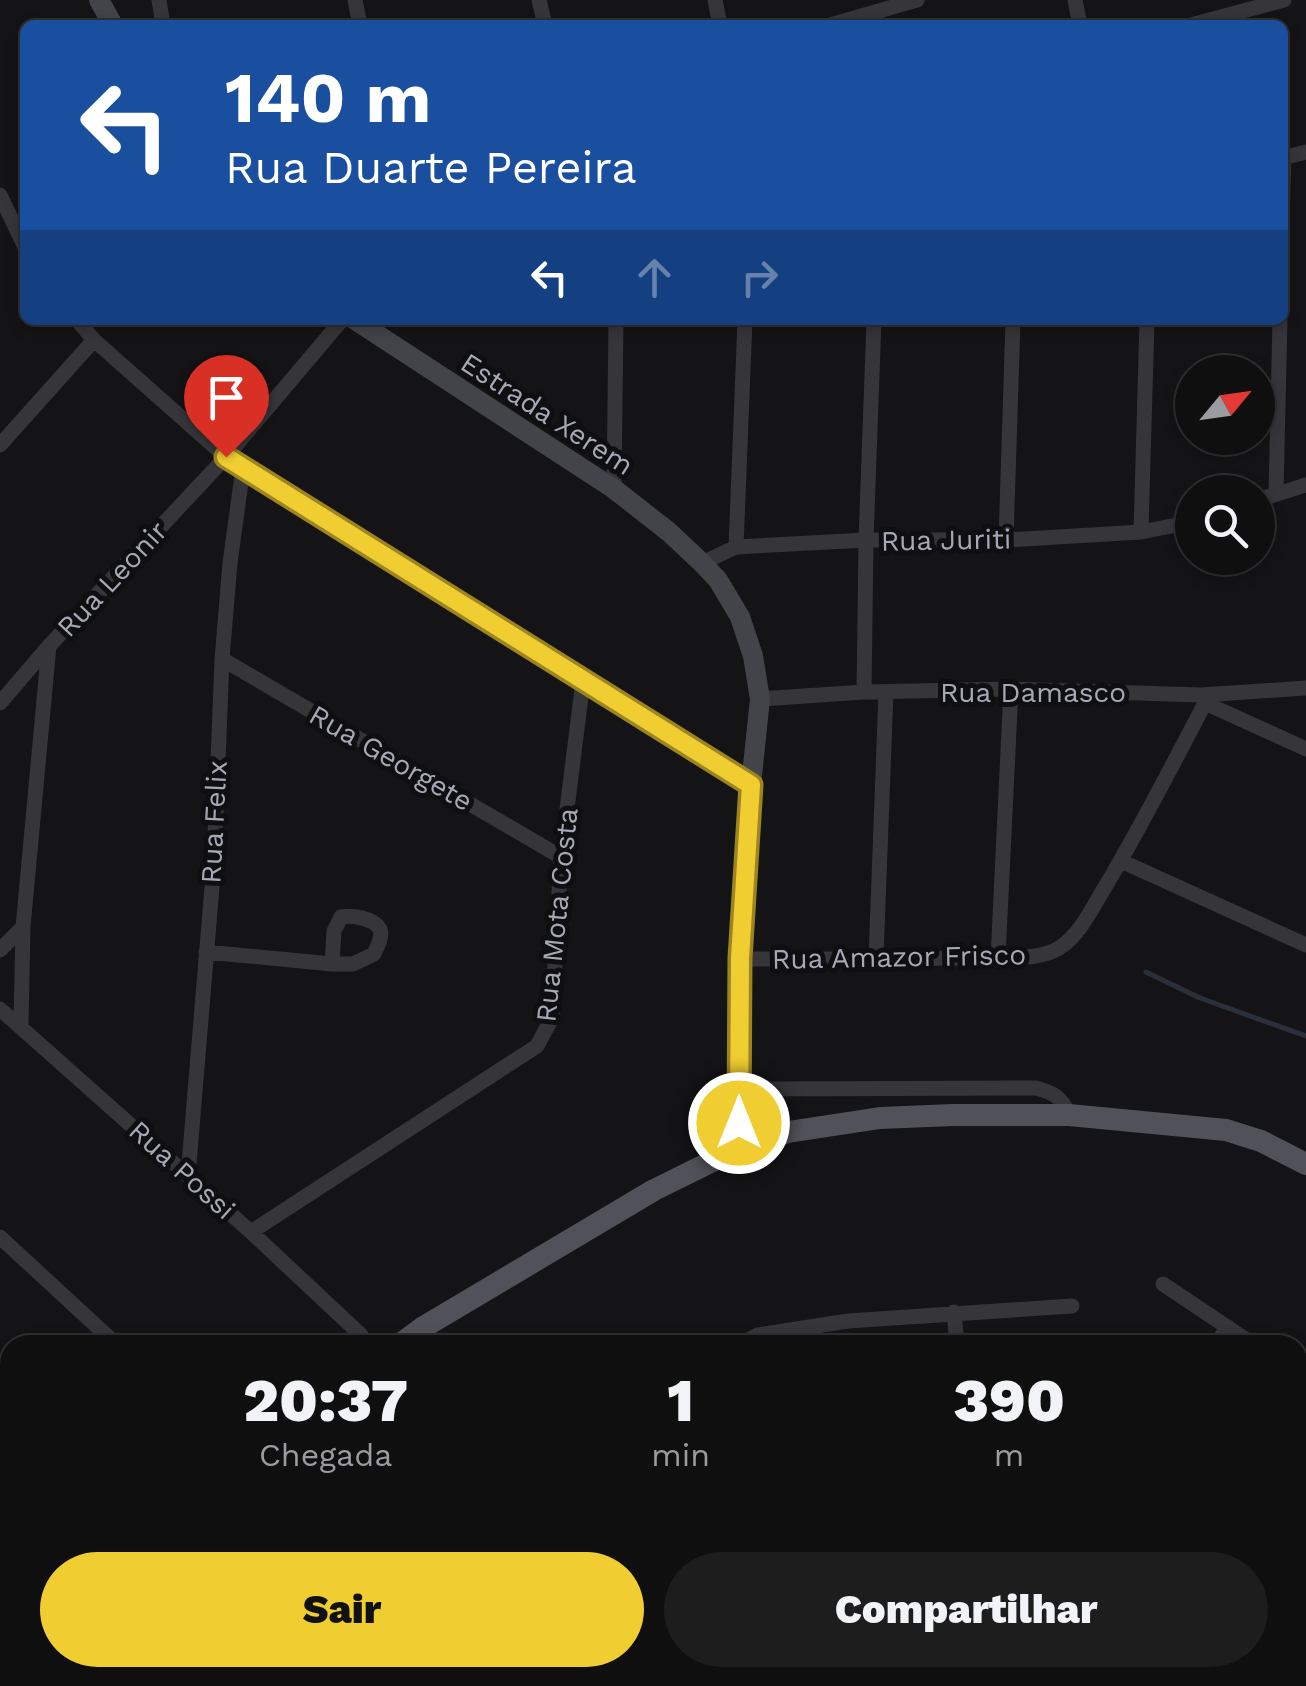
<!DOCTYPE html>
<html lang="pt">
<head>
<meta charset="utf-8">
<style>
	body { margin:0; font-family:"Work Sans",sans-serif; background:#1d1d1e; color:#f1f3f6; height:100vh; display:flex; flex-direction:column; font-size:38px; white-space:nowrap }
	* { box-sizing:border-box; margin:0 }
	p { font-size:32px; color:#9b9c9f }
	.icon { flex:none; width:55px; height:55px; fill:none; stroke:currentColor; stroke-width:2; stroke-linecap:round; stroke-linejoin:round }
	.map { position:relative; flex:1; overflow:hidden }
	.side { position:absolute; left:0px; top:1335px; width:1308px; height:352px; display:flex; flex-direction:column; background:#0f0f10; border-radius:30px 30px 0 0; box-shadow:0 5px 15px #0003,0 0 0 2px #2f2f30 }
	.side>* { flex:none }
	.hud { position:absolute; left:20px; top:20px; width:1268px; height:305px; border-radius:15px; box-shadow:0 5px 15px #0003,0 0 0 2px #2f2f30; background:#1a4fa0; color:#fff; overflow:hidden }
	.needle { width:65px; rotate:61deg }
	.buttons { position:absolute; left:1175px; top:355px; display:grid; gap:20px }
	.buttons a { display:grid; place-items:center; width:100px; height:100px; border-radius:50%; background:#0f0f10; box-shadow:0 5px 15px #0003,0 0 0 2px #2f2f30; font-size:50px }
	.pin { position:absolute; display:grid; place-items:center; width:85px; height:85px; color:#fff; margin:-102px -42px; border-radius:50% 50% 50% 0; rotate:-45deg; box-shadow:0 0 10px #0007 }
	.pin .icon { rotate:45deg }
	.me { position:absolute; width:110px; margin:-55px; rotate:0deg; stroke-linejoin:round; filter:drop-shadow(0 0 8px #0008) }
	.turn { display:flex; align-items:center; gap:35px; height:210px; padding:0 40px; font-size:45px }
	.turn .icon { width:130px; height:130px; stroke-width:2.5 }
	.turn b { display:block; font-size:70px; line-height:85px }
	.lanes { display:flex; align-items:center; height:95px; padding:0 40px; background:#0003; justify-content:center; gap:50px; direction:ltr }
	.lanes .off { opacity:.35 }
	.eta { display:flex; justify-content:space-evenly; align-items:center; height:170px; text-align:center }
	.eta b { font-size:60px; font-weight:800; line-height:70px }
	.primary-button { display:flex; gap:20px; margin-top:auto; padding:20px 40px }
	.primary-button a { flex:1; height:115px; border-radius:60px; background:#f0cd31; color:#111; font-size:40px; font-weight:800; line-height:115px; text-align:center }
	.primary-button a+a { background:#1d1d1e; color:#f1f3f6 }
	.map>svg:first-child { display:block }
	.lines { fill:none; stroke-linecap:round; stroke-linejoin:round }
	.stream { stroke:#2a3039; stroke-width:5 }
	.street { stroke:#35353a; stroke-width:15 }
	.secondary { stroke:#43444a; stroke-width:20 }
	.primary { stroke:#515159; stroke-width:22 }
	.route-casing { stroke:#9c8520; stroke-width:25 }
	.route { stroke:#f0cd31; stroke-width:18 }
	.labels { text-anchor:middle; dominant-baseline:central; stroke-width:10; stroke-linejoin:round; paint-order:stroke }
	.street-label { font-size:28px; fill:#a6a8b6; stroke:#0f0f11 }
</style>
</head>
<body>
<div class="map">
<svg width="1306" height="1686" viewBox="0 0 1306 1686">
	<rect width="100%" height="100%" fill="#141416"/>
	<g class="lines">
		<!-- stream -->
		<path class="stream" d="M1146 972 1200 998 1306 1036"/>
		<!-- street -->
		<path class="street" d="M159 0 163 25
			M355 0 360 25
			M539 0 545 25
			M715 0 720 25
			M1075 0 1080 25
			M830 25 917 0
			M1191 25 1284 0
			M1282 158 1306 152
			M0 195 25 247
			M1282 220 1284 158
			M77 320 94 340 226 457 243 468 355 535 751 785
			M0 445 94 340
			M614 489 616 320
			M1276 493 1280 320
			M1258 500 1306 485
			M1141 532 1147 320
			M1006 540 1013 320
			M736 547 745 320
			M702 563 736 547 866 540H1006L1141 532 1192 522
			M222 659 561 857
			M864 692 866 540 874 320
			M760 699 864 692 1011 689 1201 695 1306 688
			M0 703 49 646 226 457 342 320
			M1205 703 1306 749
			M1121 861 1306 945
			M0 950 23 927
			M206 952 332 964H353L374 954C377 947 383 937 380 929 374 918 352 915 341 917L334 931 332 964
			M876 958 886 692
			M998 958 1011 689
			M741 959 998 958C1018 957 1041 959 1059 948 1080 935 1092 908 1105 887 1141 827 1173 764 1205 703L1201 695
			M0 1009 251 1232 361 1335 350 1345
			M21 1026 23 927 49 646
			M739 1089 1036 1088C1055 1093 1062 1098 1069 1115
			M188 1176 214 863 222 659 230 563 243 468
			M251 1232 537 1046 552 1018 561 857 583 681
			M0 1237 117 1345
			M1163 1284 1254 1345
			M954 1312 957 1345
			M739 1345 758 1335 848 1321 1072 1306
			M1215 1345 1228 1327
			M1298 1373 1306 1380
			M1298 1459 1306 1452
			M0 1472 10 1480
			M1298 1552 1306 1554
			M1298 1644 1306 1646
			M379 1678 388 1686
			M456 1678 464 1686
			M715 1678 721 1686
			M1229 1678 1232 1686
			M0 1680 6 1686"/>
		<!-- secondary -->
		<path class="secondary" d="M99 0 113 25
			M355 320 614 489 669 532 702 563 718 580 740 617 753 656 760 699 751 785 741 959 739 1148
			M224 1678 227 1686"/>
		<!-- primary -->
		<path class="primary" d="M399 1345 422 1328 654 1190 739 1148 788 1132 880 1118 953 1115H1069L1226 1130 1261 1141 1306 1164
			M0 1621 10 1618"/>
	</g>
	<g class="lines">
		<!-- route casing -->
		<g class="route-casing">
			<path id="route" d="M226 457 751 785 740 958 739 1123"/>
		</g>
		<!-- route -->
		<use href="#route" class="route"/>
	</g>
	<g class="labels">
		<!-- street labels -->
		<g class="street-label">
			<text transform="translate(547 414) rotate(33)">Estrada Xerem</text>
			<text transform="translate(946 540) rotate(-1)">Rua Juriti</text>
			<text transform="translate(112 579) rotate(-47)">Rua Leonir</text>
			<text x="1033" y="692">Rua Damasco</text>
			<text transform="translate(391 758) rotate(30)">Rua Georgete</text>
			<text transform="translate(214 822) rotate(-87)">Rua Felix</text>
			<text transform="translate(557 915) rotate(-84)">Rua Mota Costa</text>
			<text transform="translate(899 957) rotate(-1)">Rua Amazor Frisco</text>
			<text transform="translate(182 1170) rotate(42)">Rua Possi</text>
		</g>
	</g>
</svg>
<div class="buttons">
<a><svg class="needle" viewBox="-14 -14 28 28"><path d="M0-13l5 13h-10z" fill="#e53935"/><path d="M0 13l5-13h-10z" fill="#9b9c9f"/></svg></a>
<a><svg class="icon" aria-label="search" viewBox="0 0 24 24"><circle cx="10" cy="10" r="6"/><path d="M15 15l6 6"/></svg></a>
</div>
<div class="pin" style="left:226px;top:457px;background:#d93025"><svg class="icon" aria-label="arrive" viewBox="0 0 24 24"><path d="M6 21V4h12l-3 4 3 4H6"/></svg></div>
<svg class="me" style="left:739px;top:1123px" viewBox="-20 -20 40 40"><circle r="17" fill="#f0cd31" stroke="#fff" stroke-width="3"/><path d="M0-11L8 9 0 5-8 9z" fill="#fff"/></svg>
<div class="hud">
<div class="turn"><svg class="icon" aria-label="left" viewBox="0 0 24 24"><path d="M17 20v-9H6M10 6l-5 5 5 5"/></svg><div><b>140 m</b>Rua Duarte Pereira</div></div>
<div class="lanes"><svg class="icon" aria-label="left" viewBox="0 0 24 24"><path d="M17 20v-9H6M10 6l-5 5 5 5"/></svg><svg class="icon off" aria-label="ahead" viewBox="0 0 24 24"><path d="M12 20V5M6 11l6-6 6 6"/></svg><svg class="icon off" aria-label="right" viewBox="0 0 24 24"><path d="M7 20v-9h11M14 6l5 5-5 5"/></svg></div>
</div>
<section class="side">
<div class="eta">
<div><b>20:37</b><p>Chegada</p></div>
<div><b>1</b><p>min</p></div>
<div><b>390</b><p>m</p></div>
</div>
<div class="primary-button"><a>Sair</a><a>Compartilhar</a></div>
</section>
</div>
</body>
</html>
